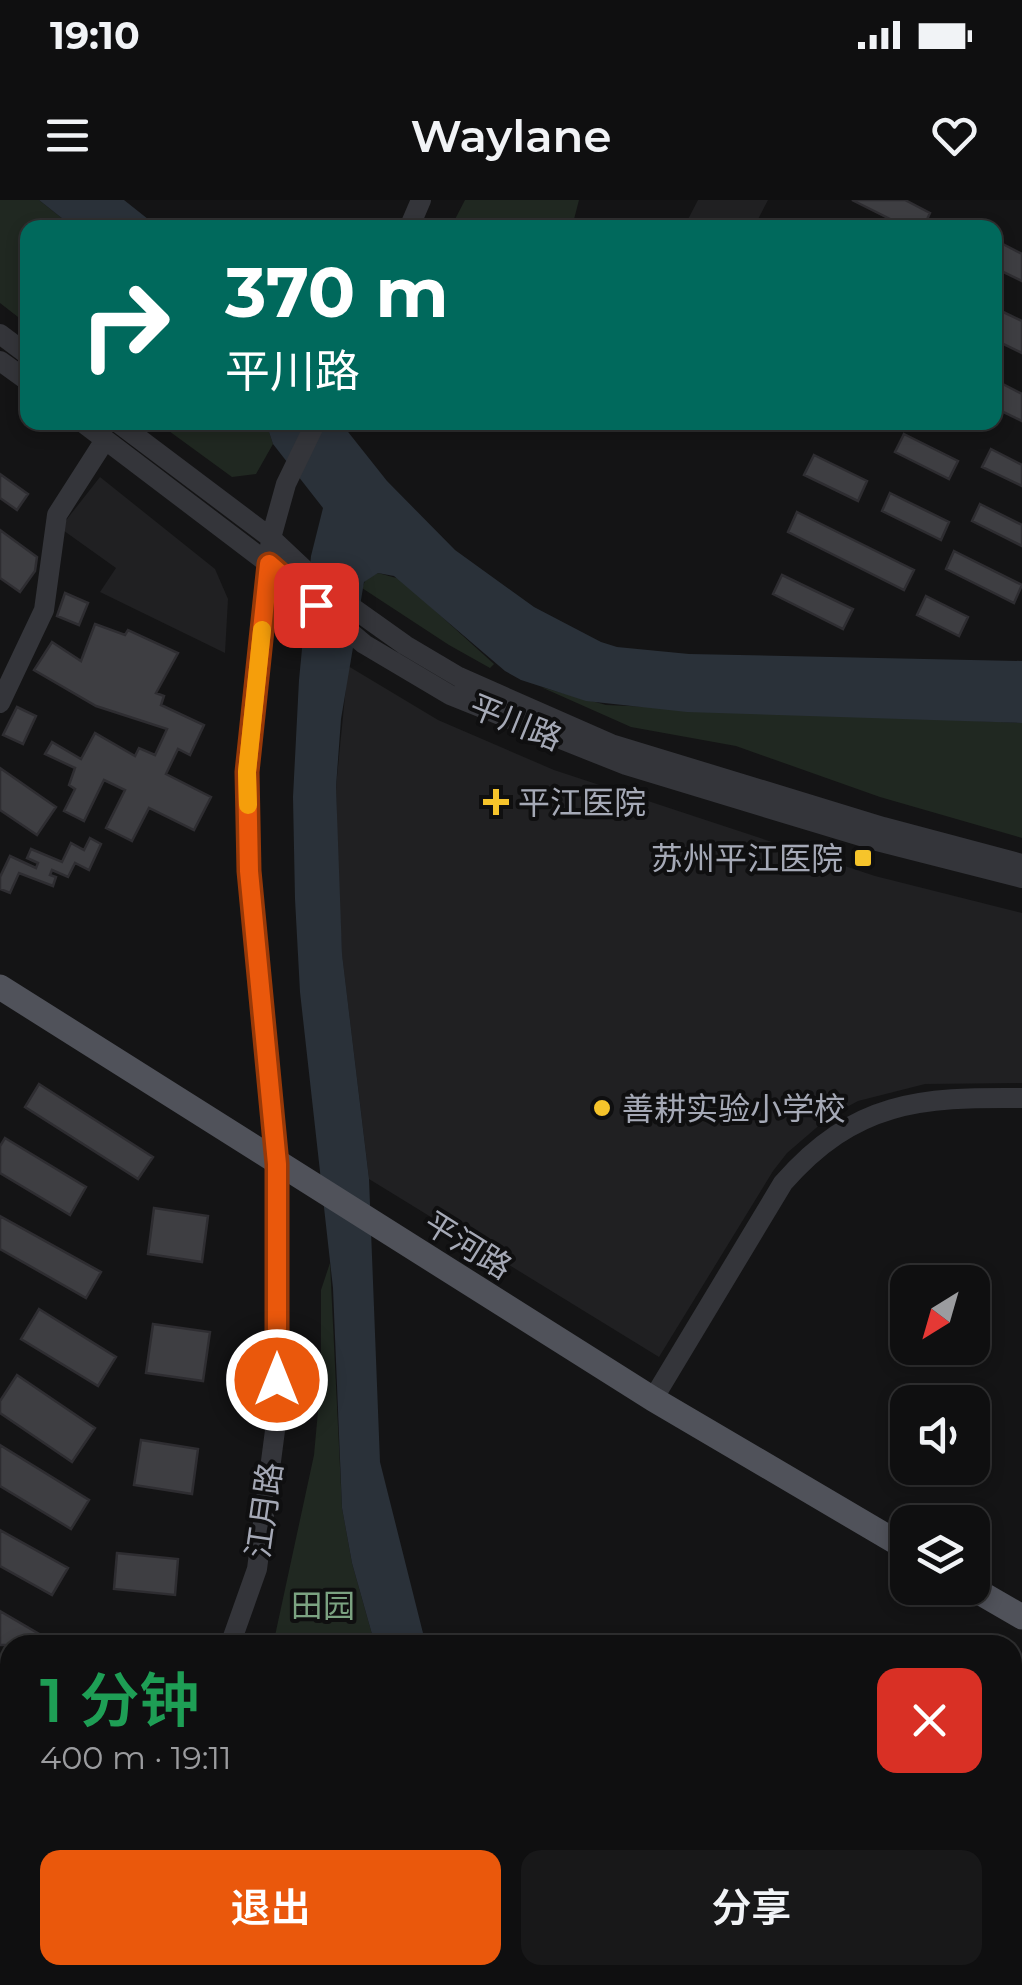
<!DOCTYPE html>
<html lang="zh">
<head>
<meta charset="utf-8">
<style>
	body { margin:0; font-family:Montserrat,"Noto Sans SC",sans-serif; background:#181819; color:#f1f3f6; height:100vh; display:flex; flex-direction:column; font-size:38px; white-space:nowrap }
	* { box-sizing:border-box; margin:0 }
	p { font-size:32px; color:#9b9c9f }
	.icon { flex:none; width:55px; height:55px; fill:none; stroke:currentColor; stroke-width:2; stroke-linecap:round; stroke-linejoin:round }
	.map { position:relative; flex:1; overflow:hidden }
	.panel { position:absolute; left:0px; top:1435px; width:1022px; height:350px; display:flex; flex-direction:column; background:#0f0f10; border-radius:30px 30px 0 0; box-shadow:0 5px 15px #0003,0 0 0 2px #2f2f30 }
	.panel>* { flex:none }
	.guide { position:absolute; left:20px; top:20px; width:982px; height:210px; border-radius:20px; box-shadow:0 5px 15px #0003,0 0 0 2px #2f2f30; background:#00695c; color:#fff; overflow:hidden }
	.needle { width:65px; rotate:217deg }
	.buttons { position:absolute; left:890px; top:1065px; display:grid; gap:20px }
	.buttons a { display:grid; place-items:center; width:100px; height:100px; border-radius:20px; background:#0f0f10; box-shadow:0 5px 15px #0003,0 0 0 2px #2f2f30; font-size:50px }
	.pin { position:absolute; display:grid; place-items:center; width:85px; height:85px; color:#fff; margin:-42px; border-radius:20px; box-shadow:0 5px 15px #0006 }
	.me { position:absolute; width:110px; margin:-55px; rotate:0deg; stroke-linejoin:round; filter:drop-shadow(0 0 8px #0008) }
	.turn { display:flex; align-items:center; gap:35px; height:210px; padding:0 40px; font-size:45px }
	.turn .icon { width:130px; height:130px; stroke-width:2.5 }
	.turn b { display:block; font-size:70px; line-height:85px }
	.round { display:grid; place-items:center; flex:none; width:105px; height:105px; border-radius:20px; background:#181819 }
	.overview { display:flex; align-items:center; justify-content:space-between; height:170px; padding:0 40px }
	h1 { font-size:60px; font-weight:600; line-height:75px; color:#1e9e55 }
	.action { display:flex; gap:20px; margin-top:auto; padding:20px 40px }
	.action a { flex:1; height:115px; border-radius:20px; background:#ea580c; color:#fff; font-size:40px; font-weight:600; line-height:115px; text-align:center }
	.action a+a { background:#181819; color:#f1f3f6 }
	.status { display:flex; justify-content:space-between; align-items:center; height:70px; padding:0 50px; background:#0f0f10; direction:ltr }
	.status svg { height:28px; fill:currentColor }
	header { display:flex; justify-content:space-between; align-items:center; height:130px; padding:0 40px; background:#0f0f10; font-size:45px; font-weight:600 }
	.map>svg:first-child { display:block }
	.built { fill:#202022 }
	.green { fill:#202821 }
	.water { fill:#2a3139 }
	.building { fill:#3e3e42; stroke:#2e2d31; stroke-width:2.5 }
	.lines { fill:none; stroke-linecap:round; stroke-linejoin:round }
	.minor { stroke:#34353a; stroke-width:20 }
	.major { stroke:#50525a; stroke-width:25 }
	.highway { stroke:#60626c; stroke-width:30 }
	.route-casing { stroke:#983908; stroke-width:25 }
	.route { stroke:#ea580c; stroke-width:18 }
	.slow { stroke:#f59e0b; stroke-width:18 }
	.poi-dot { fill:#f6c42b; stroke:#0f0f10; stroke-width:4 }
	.labels { text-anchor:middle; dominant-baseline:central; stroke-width:8; stroke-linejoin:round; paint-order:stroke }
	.street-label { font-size:32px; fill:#a5a9b6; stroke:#0f0f10 }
	.poi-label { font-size:32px; fill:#a5a9b6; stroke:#0f0f10; text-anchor:start }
	.park-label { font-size:32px; fill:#7ba281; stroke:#0f0f10 }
</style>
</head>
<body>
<div class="status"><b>19:10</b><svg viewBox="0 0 49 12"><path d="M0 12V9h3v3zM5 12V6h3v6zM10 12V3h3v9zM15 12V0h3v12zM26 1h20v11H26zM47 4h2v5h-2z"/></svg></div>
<header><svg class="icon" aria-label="menu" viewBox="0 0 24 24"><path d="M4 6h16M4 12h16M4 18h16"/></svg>Waylane<svg class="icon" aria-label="heart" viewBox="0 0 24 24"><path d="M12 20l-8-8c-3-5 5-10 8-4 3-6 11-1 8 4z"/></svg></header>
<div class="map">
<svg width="1022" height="1785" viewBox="0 0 1022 1785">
	<rect width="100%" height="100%" fill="#141415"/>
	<!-- built -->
	<path class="built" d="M698 0H768L754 27H684Z
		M100 277 215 369 228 399 225 453 100 392 116 368 60 328Z
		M348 466 438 520 554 570 875 676 1022 713V883L925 884 858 901 830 916 787 953 773 971 659 1157 369 979 342 755 337 659 336 587Z"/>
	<!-- green -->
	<path class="green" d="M0 0H39L73 27 28 28 27 124 0 103Z
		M465 0H579L572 27H451Z
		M158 223H266L273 244 256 274 232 277Z
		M378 373 400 379 494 464 490 468 449 445 362 388 366 379Z
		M541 487 606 505 1022 523V638L880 597 736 546 631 527Z
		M330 1063 342 1308 352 1363 375 1445H273L314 1255 321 1178V1090Z"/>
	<!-- water -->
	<path class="water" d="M39 0H124L158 27H73Z
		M266 223H341L387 281 455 350 534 407 601 442 617 447 689 454 1022 461V523L687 512 586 501 521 480 505 471 394 376 378 373 364 382 341 519 336 587 342 754 369 979 380 1262 426 1445H375L352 1363 342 1308 333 1088 300 792 295 699 293 597 299 480 311 356 323 308 273 244Z
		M233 1775H339L355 1785H251Z"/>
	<!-- building -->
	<path class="building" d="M852 0H905L930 13 923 28H908Z
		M995 40 1022 54V81L995 68Z
		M995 108 1022 121V153L995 140Z
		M995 180 1022 194V221L995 208Z
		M904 234 958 261 949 279 895 252Z
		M991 249 1022 265V286L982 267Z
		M814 255 867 281 858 301 804 275Z
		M0 274 28 294 17 310 0 298Z
		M890 293 949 322 941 340 882 311Z
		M980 304 1022 325V346L972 321Z
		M797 312 914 370 904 390 788 332Z
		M0 330 37 357 35 371 20 392 0 378Z
		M954 351 1022 385 1014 403 946 369Z
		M782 375 853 409 843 429 773 394Z
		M65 393 88 403 79 425 57 416Z
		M926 396 968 417 959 436 917 415Z
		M95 424 125 435 128 430 178 453 156 493 164 496 161 505 204 525 190 555 178 549 166 574 211 597 194 630 149 608 132 641 106 628 125 590 104 580 84 621 64 611 75 589 69 585 75 568 45 554 52 542 81 559 95 533 135 556 139 548 155 555 167 529 96 506 34 470 52 442 81 461Z
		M17 507 36 516 23 544 3 535Z
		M0 568 56 607 37 635 0 610Z
		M90 638 101 644 89 670 75 663 68 677 52 670 50 675 56 677 53 686 19 673 10 693 0 689V677L10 656 36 668 38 663 27 658 31 649 62 662 71 643 84 650Z
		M39 884 153 957 138 979 25 907Z
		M5 938 86 987 70 1015 0 973V946Z
		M154 1008 208 1016 202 1062 148 1054Z
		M0 1016 101 1072 86 1098 0 1049Z
		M39 1109 116 1157 98 1186 21 1139Z
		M153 1124 210 1132 203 1181 146 1173Z
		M17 1175 95 1228 72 1262 0 1213V1201Z
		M141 1240 198 1249 192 1294 134 1285Z
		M0 1245 89 1300 71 1329 0 1286Z
		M0 1330 68 1368 52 1395 0 1366Z
		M117 1353 178 1359 175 1395 114 1389Z
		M0 1411 58 1445H0Z"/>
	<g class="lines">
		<!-- minor -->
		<path class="minor" d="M409 28 421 0
			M0 134 28 155
			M0 161 28 181
			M82 222 269 364 364 444 450 495 626 565 877 641 1022 678
			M117 222 271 338 322 386 405 445 459 477 611 544 883 627 1022 664
			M0 503 44 410 57 315 105 240
			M653 1199 783 983C855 901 920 897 1022 898
			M230 1445 257 1369 277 1215V965L249 671 247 572 271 338 286 284 316 222"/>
		<!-- major -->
		<path class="major" d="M0 787 653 1199 908 1349
			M972 1388 1022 1417
			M0 1726 10 1731
			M93 1775 112 1785"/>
		<!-- highway -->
		<path class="highway" d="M0 1755 10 1762
			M41 1775 76 1785"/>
	</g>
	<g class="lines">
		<!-- route casing -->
		<g class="route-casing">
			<path id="route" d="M277 1180V964L249 671 247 572 269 364 316 405"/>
		</g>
		<!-- route -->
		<use href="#route" class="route"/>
		<!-- slow -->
		<path class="slow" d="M248 605 247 572 262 430"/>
	</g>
	<!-- markers -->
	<g class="poi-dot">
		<path d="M491 587h10v10h10v10h-10v10h-10v-10h-10v-10h10z"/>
		<rect x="853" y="648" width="20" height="20" rx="5"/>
		<circle cx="602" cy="908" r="10"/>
	</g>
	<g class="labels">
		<!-- street labels -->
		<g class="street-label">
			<text transform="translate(516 522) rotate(22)">平川路</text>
			<text transform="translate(468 1045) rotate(32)">平河路</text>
			<text transform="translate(264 1310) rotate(-82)">江月路</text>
		</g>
		<!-- poi labels -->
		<g class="poi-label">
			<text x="518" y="602">平江医院</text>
			<text x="843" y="658" text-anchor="end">苏州平江医院</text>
			<text x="622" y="908">善耕实验小学校</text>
		</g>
		<!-- park labels -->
		<g class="park-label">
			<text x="323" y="1405">田园</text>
		</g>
	</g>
</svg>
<div class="buttons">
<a><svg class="needle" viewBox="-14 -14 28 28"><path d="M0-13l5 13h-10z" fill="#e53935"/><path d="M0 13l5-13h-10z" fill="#9b9c9f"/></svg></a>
<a><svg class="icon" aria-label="sound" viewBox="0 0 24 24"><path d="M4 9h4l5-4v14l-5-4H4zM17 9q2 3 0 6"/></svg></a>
<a><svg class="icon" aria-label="layers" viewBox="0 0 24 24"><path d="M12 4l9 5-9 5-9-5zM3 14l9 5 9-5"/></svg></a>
</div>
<div class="pin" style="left:316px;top:405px;background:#d93025"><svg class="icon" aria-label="arrive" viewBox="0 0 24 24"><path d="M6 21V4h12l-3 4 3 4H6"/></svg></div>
<svg class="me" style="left:277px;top:1180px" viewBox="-20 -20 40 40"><circle r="17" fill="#ea580c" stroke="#fff" stroke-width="3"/><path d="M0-11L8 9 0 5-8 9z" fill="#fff"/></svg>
<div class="guide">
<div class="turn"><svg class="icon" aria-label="right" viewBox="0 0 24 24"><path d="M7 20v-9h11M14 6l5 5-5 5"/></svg><div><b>370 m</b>平川路</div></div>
</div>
<section class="panel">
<div class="overview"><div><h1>1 分钟</h1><p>400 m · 19:11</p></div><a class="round" style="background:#d93025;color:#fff"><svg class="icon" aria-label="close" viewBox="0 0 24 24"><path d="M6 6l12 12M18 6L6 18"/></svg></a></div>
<div class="action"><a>退出</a><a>分享</a></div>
</section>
</div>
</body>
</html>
